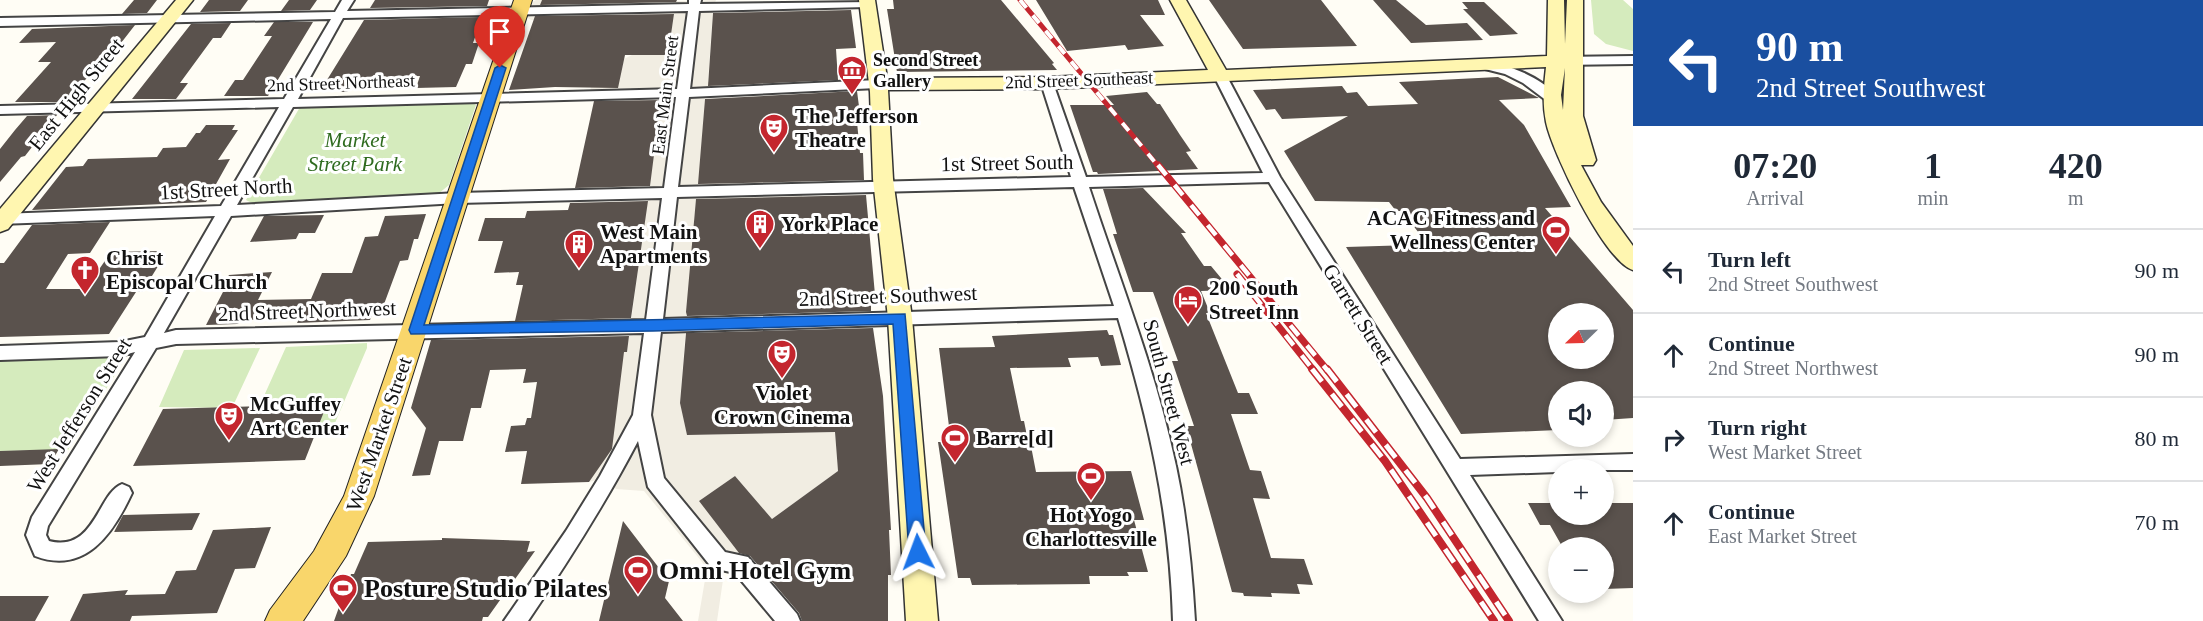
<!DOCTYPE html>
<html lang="en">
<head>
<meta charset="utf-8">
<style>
	body { margin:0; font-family:Georgia,serif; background:#f6f6f7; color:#1f2937; height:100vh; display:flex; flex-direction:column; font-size:22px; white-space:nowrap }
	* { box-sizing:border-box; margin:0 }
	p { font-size:20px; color:#747a83 }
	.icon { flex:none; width:33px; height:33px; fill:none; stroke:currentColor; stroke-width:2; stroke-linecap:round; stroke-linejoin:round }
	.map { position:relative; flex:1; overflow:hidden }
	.side { display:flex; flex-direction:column; background:#fff; width:570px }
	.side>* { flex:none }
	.top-card { background:#1a4fa0; color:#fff; overflow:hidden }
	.needle { width:39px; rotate:247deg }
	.buttons { position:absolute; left:1548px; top:303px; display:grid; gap:12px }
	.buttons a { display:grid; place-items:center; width:66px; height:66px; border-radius:50%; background:#fff; box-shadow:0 3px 9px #0003; font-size:30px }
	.pin { position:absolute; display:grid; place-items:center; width:51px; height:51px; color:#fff; margin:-62px -26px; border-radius:50% 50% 50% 0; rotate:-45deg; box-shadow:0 0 6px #0007 }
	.pin .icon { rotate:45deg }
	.me { position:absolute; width:66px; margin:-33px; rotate:357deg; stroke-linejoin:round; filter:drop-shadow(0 0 4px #0008) }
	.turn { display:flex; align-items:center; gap:21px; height:126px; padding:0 24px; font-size:27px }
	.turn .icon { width:78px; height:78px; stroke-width:2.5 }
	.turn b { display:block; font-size:42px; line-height:51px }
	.eta { display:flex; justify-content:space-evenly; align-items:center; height:102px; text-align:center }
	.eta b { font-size:36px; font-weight:700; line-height:42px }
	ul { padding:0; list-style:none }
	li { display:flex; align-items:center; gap:18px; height:84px; padding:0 24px; border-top:2px solid #e0e1e3 }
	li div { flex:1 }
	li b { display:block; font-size:22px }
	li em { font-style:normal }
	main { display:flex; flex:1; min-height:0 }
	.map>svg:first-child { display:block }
	.green { fill:#d5ebbd }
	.plaza { fill:#f1ede2 }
	.building { fill:#5a524d; fill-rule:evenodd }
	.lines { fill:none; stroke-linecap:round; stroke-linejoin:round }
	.street-casing { stroke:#444; stroke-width:4 }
	.secondary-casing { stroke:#333; stroke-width:3 }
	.primary-casing { stroke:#222; stroke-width:2 }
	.street { fill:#fff; fill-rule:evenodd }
	.secondary { fill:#fff6b0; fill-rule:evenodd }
	.primary { fill:#f9d66b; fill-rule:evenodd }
	.rail-far2-casing { stroke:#c4262e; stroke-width:5 }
	.rail-far1-casing { stroke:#c4262e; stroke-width:7 }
	.rail-casing { stroke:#c4262e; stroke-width:8 }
	.rail-far2 { stroke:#fff; stroke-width:4; stroke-dasharray:10; stroke-linecap:butt }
	.rail-far1 { stroke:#fff; stroke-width:4.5; stroke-dasharray:13; stroke-linecap:butt }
	.rail { stroke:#fff; stroke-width:5; stroke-dasharray:16; stroke-linecap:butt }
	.route { fill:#1a73e8; stroke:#114b97; stroke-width:1.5 }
	.labels { text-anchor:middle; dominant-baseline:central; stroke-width:6; stroke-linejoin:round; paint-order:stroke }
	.far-poi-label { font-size:18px; font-weight:bold; fill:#111; stroke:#fff; text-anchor:start }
	.far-street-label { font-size:18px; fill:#111; stroke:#fff }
	.street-label { font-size:21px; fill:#111; stroke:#fff }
	.poi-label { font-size:21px; font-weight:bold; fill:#111; stroke:#fff; text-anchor:start }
	.park-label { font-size:21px; font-style:italic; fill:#2f6b1f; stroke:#fff }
	.near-poi-label { font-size:26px; font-weight:bold; fill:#111; stroke:#fff; text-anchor:start }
</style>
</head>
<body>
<main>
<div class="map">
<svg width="1633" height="621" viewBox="0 0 1633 621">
	<rect width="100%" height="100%" fill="#fffdf5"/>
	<!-- green -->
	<path class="green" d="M1591 0H1623L1633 9V51L1606 44 1594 34Z
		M473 103 476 105 449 185 438 194 252 203 246 200 300 107Z
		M367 343V348L335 423 319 424 326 404 259 407 286 347Z
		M260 348 232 408 159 407 184 350Z
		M123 357 124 360 68 450 0 451V361Z"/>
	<!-- plaza -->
	<path class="plaza" d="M536 0H542L541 5 716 0 713 9 708 82 856 80 857 91 705 96 699 183 801 180 802 197 696 199 680 402 687 435 835 432 838 471 772 519 735 476 699 501 795 621 744 575 724 573 717 621H698L707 568 644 491 616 489 604 478 589 482 624 352H627L661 98H588L591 87 619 81 624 59 632 55 668 54 674 14 536 15 534 20H531L526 17 531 3Z"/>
	<!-- building -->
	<path class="building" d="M134 0H157L147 13 122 14Z
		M209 0H248L240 11 200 12Z
		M289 0H317L310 10 281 11Z
		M375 0H489L487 6 370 8Z
		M542 0H677L676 2 540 5Z
		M893 0H1001L1054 63 1052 64 1057 70 897 72 887 9H894Z
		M1036 0H1158L1165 15H1140L1164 46 1128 50 1125 45 1067 51Z
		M1209 0H1321L1357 46 1243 49Z
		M1373 0H1396L1426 25 1467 23 1483 40 1411 43Z
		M1462 2H1484L1518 34 1490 36 1463 9H1468Z
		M851 10 856 48 836 49 838 80 708 86 713 13Z
		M674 14 668 55H625L618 88 555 87 509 90 535 16Z
		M482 17 473 43H479L472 64H466L456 87 416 88 420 76 375 77 371 87H357L346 92H339L335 88H322L364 20Z
		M274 22H313L268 96H224L235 80H243L272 36H264Z
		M231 23 221 38H213L180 83H188L176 99H132L191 24Z
		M135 25 121 43 100 62 67 102H15L51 62H38L56 42 19 43 32 29Z
		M1498 77 1539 98 1499 100 1524 125 1571 207 1545 208 1633 310V418L1604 420V392H1558V430L1461 434 1346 247 1412 245 1410 242 1425 241 1402 211H1396L1389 202 1315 201 1284 151 1348 116 1282 119 1275 109 1266 110 1253 90 1342 86 1347 93 1357 92 1368 106 1418 104 1399 82ZM1558 314H1604V358H1558Z
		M857 91 861 122H857L860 153H863L864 180 698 184 705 99Z
		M1147 92 1157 104H1160L1180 135 1191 151 1186 152 1198 169 1098 174 1097 172H1093L1070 105H1114L1106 96Z
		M661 100 650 186 575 188 594 101Z
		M57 115 25 156 21 157 0 182V149L15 130 27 116Z
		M206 125H235L232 130H238L218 160 230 159 206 202 32 210 66 167 83 166 88 159 157 157 163 148 186 147 196 133H200Z
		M1143 188 1186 233H1181L1204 266H1211L1231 290 1201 291 1210 313H1206L1238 393H1249L1258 414H1231L1250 470 1261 471 1270 499 1253 498 1271 558 1304 559 1313 585 1297 584 1300 594 1271 593 1272 597 1244 596 1243 593 1232 592 1186 426H1194L1172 361H1178L1153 292H1133L1113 234H1117L1103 189Z
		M866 195 876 306H871V311L687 316 686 312 696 199Z
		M648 201 631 318 515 321 523 285H516L519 272 494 273 503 241H478L485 218H525L527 211 568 210 570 203Z
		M426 214 418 239H414L408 260 400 261 380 315H372L370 320 297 323 299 319 245 320 237 324 206 325 224 290H220L229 275 272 272 258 300 311 299 322 273H352L365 237 378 236 385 216Z
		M324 215 315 233H299L296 239 250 242 264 216Z
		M110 222 90 253 68 254 46 289H82L85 284H89L111 252 163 251 161 255H165L142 292H136L109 334 0 337V263H4L32 225Z
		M873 328 883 396 891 530H889L891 575H888V621H802L799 613 750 556 739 553 699 501 735 476 772 519 838 471 835 432 687 435 680 403 686 333Z
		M1107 330 1109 335H1113L1121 365 1101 366 1098 357 1068 358 1071 367 1010 368 1021 421H1024L1028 441H1030L1036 472 1131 471 1144 520H1134L1148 572H1127L1129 576H1089L1090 584 972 585 970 578H958L938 442H951L939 348 995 347 992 336Z
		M629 336 627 352H624L612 449 589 482 521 484 527 451 505 452 511 426 525 425 527 418H531L537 382 523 383 526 369 490 370 481 408H471L463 441H439L430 475 412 476 426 428 411 408 431 340Z
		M327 404 305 460 133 466 163 409Z
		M59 449 50 464 0 466V451Z
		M1528 503H1558V514H1604V503H1633V588L1604 589V548H1563L1550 525H1540Z
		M200 513 192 530 114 532 123 515Z
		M623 521 669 581 665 598 683 621H599Z
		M271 527 255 568 235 569 217 613 132 616 130 621H70L83 594 128 590 125 595 165 594 176 571 196 570 213 530Z
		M442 538 530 541 527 552 535 551 488 617H483L482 621H334L351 574H354L368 542 442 540Z
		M0 596H49L35 621H0Z"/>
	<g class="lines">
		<!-- street casing -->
		<g class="street-casing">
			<path id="street" d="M342 0H354L347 11 689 4V0H701L700 4 872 2V6L868 7 699 11 690 89 877 80 883 84 877 88 689 97 678 187 1071 177 1041 83 1047 79 1053 83 1086 177 1263 173 1213 74 1214 71H1224L1280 177 1460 459 1633 454V470H1558V472L1470 475 1562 621H1539L1269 182 1089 187C1119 279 1156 370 1176 466 1187 518 1192 569 1195 621H1173C1170 513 1149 421 1118 318L661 332 651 415 664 478 725 552 748 557 797 614 800 621H775L735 573 712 568 648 487 638 441C605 504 568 562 528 621H504L566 531 600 476 633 415 644 333 176 344 156 348 48 526 46 535 49 541C95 553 98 493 122 484L129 487 132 493C113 534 85 575 35 556L26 535 32 517 135 352 120 356 0 360V346L120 342 145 337 215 216 0 224V214L221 206 279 107 0 114V106L284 99 331 19 0 26V18L335 12ZM688 11 677 89 298 99 343 18ZM676 97 664 188 458 193 237 205 293 107ZM1074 187 1114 306 663 319 677 197ZM662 198 646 320 176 330 164 333 231 216 458 203Z
				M1633 56V64L1560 65 1554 61 1560 57Z
				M1481 60C1509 65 1540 76 1559 98L1557 101H1547L1523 83 1505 74 1477 67 1475 64Z"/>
		</g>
		<!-- secondary casing -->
		<g class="secondary-casing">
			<path id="secondary" d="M176 0H193L8 229 0 232V209Z
				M859 0H875L887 78 1047 77 1208 70 1170 0H1186L1226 70 1547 56 1548 0H1564L1565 44 1567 0H1583V116L1596 160 1593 165H1581L1601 202 1633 246V270C1605 262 1552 152 1546 122 1542 102 1544 86 1546 67L1047 89 888 90 893 179 912 318 938 621H906L888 318 873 179 870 92ZM1565 68 1563 110 1561 95Z"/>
		</g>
		<!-- primary casing -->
		<g class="primary-casing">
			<path id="primary" d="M514 0H532L374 496 346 556 303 621H265L270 610 314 551 344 496Z"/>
		</g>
		<!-- street -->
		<use href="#street" class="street"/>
		<!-- secondary -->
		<use href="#secondary" class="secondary"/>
		<!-- primary -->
		<use href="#primary" class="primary"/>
		<!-- rail-far2 casing -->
		<g class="rail-far2-casing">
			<path id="rail-far2" d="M1020 0 1159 167"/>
		</g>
		<!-- rail-far1 casing -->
		<g class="rail-far1-casing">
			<path id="rail-far1" d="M1158 165 1328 371
				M1237 274 1314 371"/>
		</g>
		<!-- rail casing -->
		<g class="rail-casing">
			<path id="rail" d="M1312 369 1385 461 1494 621
				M1327 369 1427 498 1509 621"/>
		</g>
		<!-- rail-far2 -->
		<use href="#rail-far2" class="rail-far2"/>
		<!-- rail-far1 -->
		<use href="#rail-far1" class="rail-far1"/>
		<!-- rail -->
		<use href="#rail" class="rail"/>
	</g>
	<!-- route -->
	<path class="route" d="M500 65 506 68 424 325 905 314 926 552 924 558 918 560 912 558 909 552 893 324 653 331 411 334 409 330 495 68Z"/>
	<!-- icons -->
	<defs>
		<g id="museum-pin" transform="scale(1.5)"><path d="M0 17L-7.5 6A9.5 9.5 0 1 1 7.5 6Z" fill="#c4262e" stroke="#fff"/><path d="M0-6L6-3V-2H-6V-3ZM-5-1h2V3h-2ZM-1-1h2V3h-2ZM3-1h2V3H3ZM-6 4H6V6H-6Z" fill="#fff"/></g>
		<g id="theatre-pin" transform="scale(1.5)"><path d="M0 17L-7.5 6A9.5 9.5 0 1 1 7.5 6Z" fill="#c4262e" stroke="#fff"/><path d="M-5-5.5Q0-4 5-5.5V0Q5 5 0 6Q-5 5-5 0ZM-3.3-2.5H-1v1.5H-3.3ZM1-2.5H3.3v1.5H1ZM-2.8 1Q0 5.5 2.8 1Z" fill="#fff"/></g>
		<g id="building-pin" transform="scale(1.5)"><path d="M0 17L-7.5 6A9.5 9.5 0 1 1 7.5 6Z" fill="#c4262e" stroke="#fff"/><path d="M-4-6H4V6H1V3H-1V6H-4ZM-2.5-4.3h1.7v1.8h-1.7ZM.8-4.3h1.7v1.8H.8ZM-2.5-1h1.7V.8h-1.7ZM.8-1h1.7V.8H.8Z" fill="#fff"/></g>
		<g id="stadium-pin" transform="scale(1.5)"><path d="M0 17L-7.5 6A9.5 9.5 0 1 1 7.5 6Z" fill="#c4262e" stroke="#fff"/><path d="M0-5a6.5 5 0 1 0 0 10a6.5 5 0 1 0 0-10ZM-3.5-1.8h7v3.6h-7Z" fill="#fff"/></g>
		<g id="church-pin" transform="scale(1.5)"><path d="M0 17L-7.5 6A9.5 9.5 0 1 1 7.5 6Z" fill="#c4262e" stroke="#fff"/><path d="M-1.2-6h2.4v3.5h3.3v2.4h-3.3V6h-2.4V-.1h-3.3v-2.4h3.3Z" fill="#fff"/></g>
		<g id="hotel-pin" transform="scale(1.5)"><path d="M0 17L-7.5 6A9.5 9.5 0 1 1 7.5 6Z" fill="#c4262e" stroke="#fff"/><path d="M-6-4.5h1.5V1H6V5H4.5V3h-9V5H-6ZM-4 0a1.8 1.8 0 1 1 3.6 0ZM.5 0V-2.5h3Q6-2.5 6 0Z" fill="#fff"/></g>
	</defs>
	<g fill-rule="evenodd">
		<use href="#museum-pin" x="852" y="70"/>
		<use href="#theatre-pin" x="774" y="128"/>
		<use href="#building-pin" x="760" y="224"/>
		<use href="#stadium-pin" x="1556" y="230"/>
		<use href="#building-pin" x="579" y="244"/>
		<use href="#church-pin" x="85" y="270"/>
		<use href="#hotel-pin" x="1188" y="300"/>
		<use href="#theatre-pin" x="782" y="354"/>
		<use href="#theatre-pin" x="229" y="416"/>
		<use href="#stadium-pin" x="955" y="438"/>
		<use href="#stadium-pin" x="1091" y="476"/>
		<use href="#stadium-pin" x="638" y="570"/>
		<use href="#stadium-pin" x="343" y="588"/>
	</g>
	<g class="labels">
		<!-- far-poi labels -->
		<g class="far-poi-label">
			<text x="873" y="60">Second Street<tspan x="873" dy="21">Gallery</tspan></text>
		</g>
		<!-- far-street labels -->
		<g class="far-street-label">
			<text transform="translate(1079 80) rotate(-2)">2nd Street Southeast</text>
			<text transform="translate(341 83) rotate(-2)">2nd Street Northeast</text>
			<text transform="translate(665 95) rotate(-83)">East Main Street</text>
		</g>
		<!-- street labels -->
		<g class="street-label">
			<text transform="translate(76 94) rotate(-51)">East High Street</text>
			<text transform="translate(1007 163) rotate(-1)">1st Street South</text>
			<text transform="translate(226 189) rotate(-3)">1st Street North</text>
			<text transform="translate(888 296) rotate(-2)">2nd Street Southwest</text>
			<text transform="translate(307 311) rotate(-2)">2nd Street Northwest</text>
			<text transform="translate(1358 314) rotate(58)">Garrett Street</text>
			<text transform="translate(1169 392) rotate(75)">South Street West</text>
			<text transform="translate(79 415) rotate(-58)">West Jefferson Street</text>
			<text transform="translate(379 434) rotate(-71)">West Market Street</text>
		</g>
		<!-- poi labels -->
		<g class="poi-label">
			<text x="795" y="116">The Jefferson<tspan x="795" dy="24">Theatre</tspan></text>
			<text x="1535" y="218" text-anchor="end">ACAC Fitness and<tspan x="1535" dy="24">Wellness Center</tspan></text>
			<text x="781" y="224">York Place</text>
			<text x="600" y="232">West Main<tspan x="600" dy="24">Apartments</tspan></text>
			<text x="106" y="258">Christ<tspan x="106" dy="24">Episcopal Church</tspan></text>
			<text x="1209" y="288">200 South<tspan x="1209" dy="24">Street Inn</tspan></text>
			<text x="782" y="393" text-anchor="middle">Violet<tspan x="782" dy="24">Crown Cinema</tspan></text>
			<text x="250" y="404">McGuffey<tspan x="250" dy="24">Art Center</tspan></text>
			<text x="976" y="438">Barre[d]</text>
			<text x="1091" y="515" text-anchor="middle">Hot Yogo<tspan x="1091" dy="24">Charlottesville</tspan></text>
		</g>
		<!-- park labels -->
		<g class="park-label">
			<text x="355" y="140">Market<tspan x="355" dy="24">Street Park</tspan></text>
		</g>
		<!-- near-poi labels -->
		<g class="near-poi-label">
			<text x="659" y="570">Omni Hotel Gym</text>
			<text x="364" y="588">Posture Studio Pilates</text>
		</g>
	</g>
</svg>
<div class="buttons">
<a><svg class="needle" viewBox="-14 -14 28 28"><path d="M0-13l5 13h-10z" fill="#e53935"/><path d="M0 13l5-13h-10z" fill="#747a83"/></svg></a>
<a><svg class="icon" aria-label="sound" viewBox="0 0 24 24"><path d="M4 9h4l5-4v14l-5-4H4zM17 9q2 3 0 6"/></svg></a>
<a>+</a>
<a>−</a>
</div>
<div class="pin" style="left:500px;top:68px;background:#d93025"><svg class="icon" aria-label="arrive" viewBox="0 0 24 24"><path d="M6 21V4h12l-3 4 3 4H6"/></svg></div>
<svg class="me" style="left:918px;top:552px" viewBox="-20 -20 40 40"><path d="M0-17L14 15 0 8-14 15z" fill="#1a73e8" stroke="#fff" stroke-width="4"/></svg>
</div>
<section class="side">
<div class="top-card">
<div class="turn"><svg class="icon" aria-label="left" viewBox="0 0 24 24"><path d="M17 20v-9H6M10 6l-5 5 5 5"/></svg><div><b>90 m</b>2nd Street Southwest</div></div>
</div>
<div class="eta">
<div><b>07:20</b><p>Arrival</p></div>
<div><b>1</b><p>min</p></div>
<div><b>420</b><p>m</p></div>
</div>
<ul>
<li><svg class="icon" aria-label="left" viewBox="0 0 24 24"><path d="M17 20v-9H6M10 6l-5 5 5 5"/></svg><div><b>Turn left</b><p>2nd Street Southwest</p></div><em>90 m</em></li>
<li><svg class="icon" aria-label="ahead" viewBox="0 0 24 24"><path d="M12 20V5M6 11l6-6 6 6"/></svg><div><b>Continue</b><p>2nd Street Northwest</p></div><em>90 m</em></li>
<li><svg class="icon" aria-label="right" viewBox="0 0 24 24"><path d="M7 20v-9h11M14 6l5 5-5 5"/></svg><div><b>Turn right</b><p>West Market Street</p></div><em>80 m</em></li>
<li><svg class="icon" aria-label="ahead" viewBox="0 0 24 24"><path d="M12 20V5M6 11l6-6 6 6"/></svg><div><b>Continue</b><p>East Market Street</p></div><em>70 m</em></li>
</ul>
</section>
</main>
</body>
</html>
